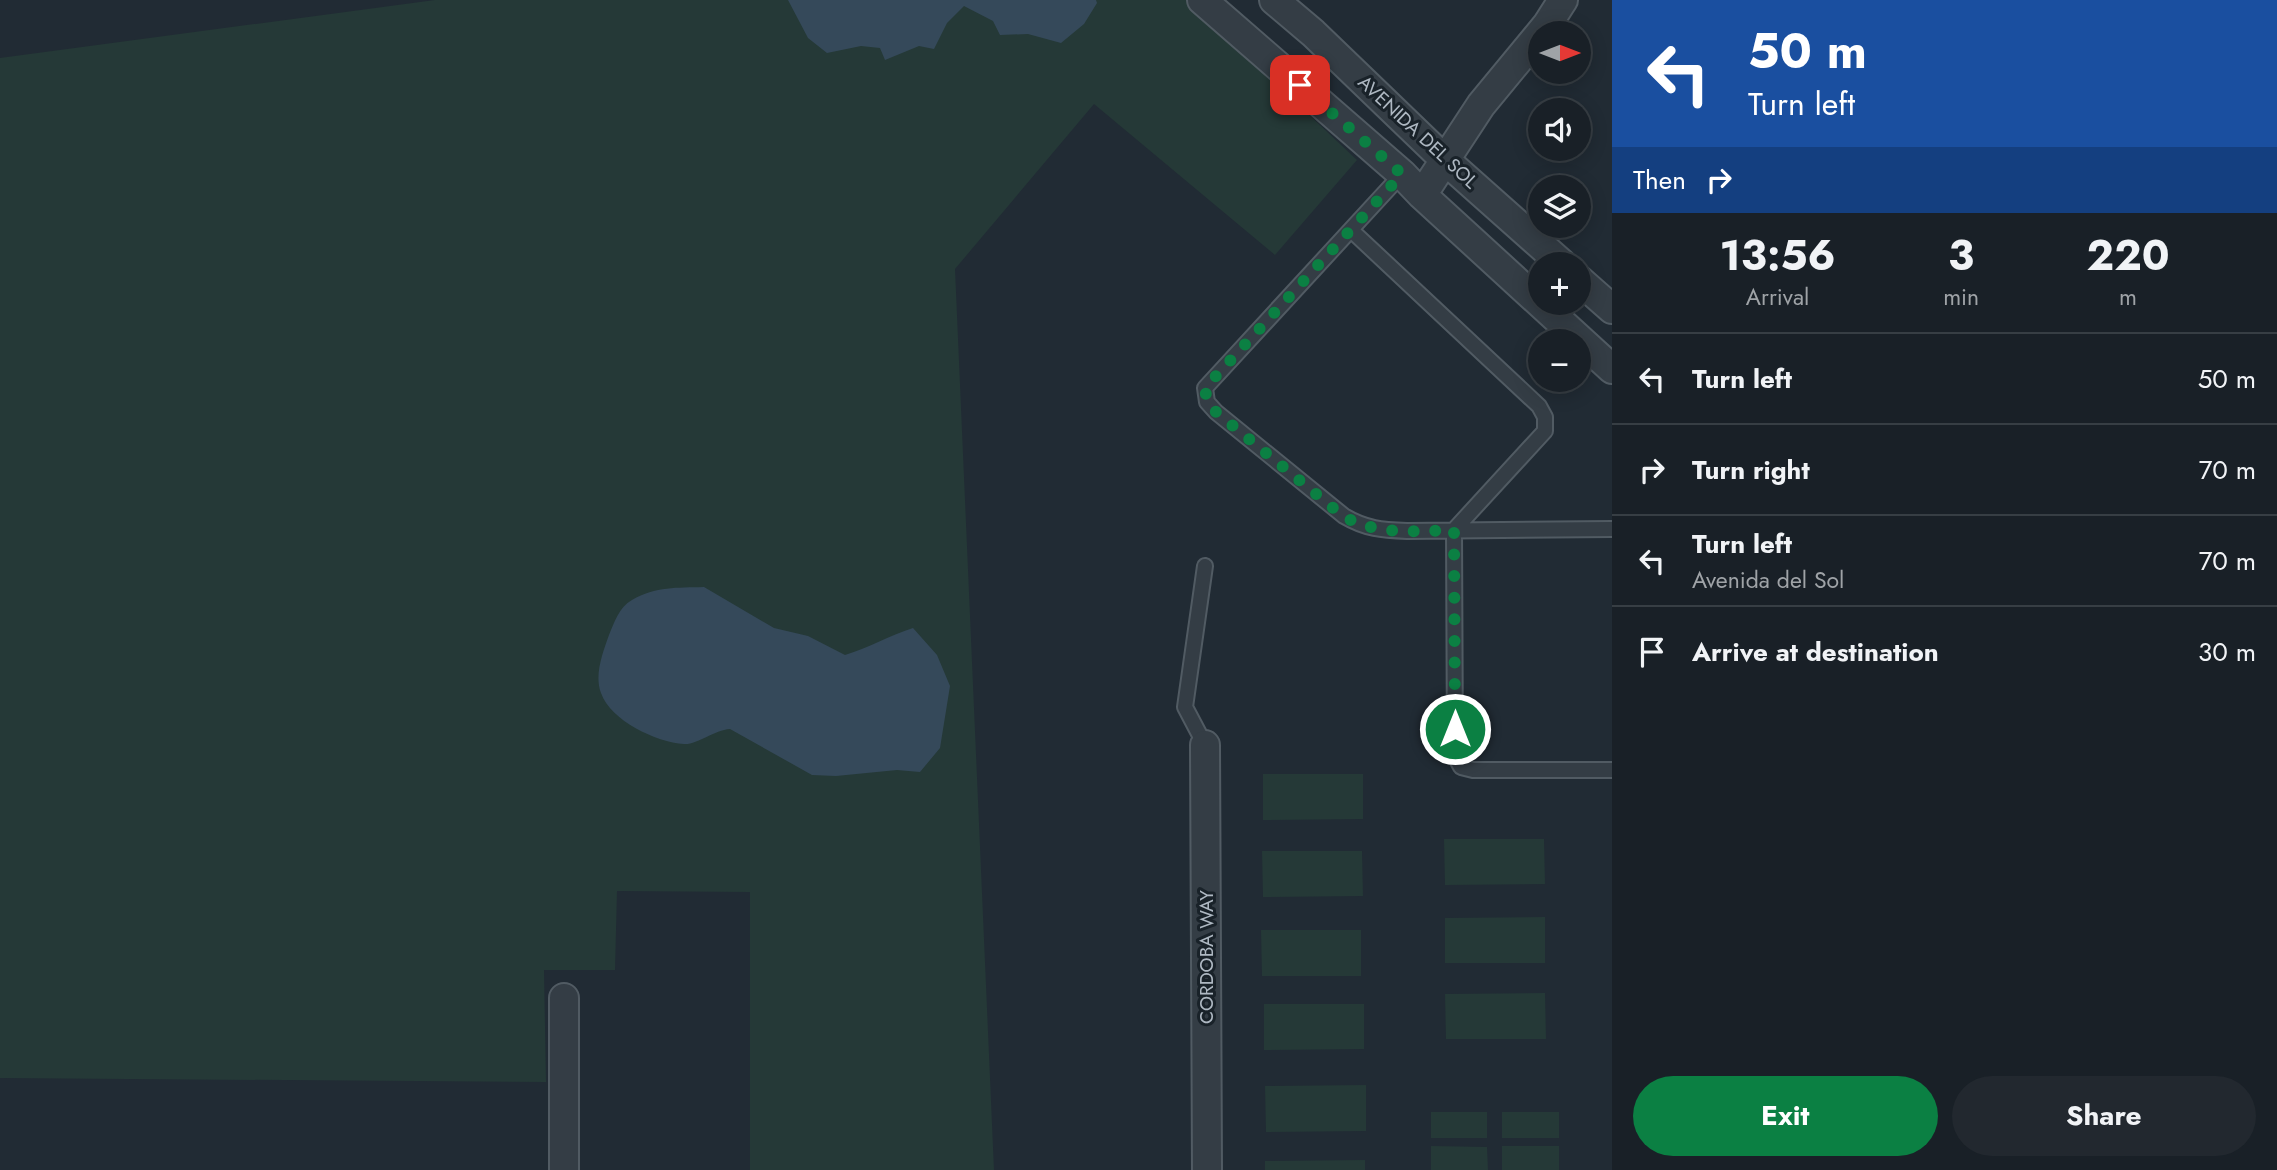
<!DOCTYPE html>
<html lang="en">
<head>
<meta charset="utf-8">
<style>
	body { margin:0; font-family:Jost,sans-serif; background:#22282f; color:#f1f3f6; height:100vh; display:flex; flex-direction:column; font-size:26px; white-space:nowrap }
	* { box-sizing:border-box; margin:0 }
	p { font-size:23px; color:#9fa3a7 }
	.icon { flex:none; width:38px; height:38px; fill:none; stroke:currentColor; stroke-width:2; stroke-linecap:round; stroke-linejoin:round }
	.map { position:relative; flex:1; overflow:hidden }
	.details { display:flex; flex-direction:column; background:#192027; width:665px }
	.details>* { flex:none }
	.banner { background:#1a4fa0; color:#fff; overflow:hidden }
	.needle { width:46px; rotate:90deg }
	.buttons { position:absolute; left:1528px; top:21px; display:grid; gap:14px }
	.buttons a { display:grid; place-items:center; width:63px; height:63px; border-radius:50%; background:#192027; box-shadow:0 4px 18px #0003,0 0 0 2px #373e44; font-size:35px }
	.pin { position:absolute; display:grid; place-items:center; width:60px; height:60px; color:#fff; margin:-30px; border-radius:14px; box-shadow:0 4px 10px #0006 }
	.me { position:absolute; width:77px; margin:-38px; rotate:0deg; stroke-linejoin:round; filter:drop-shadow(0 0 5px #0008) }
	.turn { display:flex; align-items:center; gap:24px; height:147px; padding:0 21px; font-size:32px }
	.turn .icon { width:91px; height:91px; stroke-width:2.5 }
	.turn b { display:block; font-size:49px; line-height:60px }
	.then { display:flex; align-items:center; height:66px; padding:0 21px; background:#0003; gap:14px; font-size:26px }
	.eta { display:flex; justify-content:space-evenly; align-items:center; height:119px; text-align:center }
	.eta b { font-size:42px; font-weight:700; line-height:49px }
	.primary-button { display:flex; gap:14px; margin-top:auto; padding:14px 21px }
	.primary-button a { flex:1; height:80px; border-radius:42px; background:#0b8043; color:#fff; font-size:28px; font-weight:700; line-height:80px; text-align:center }
	.primary-button a+a { background:#22282f; color:#f1f3f6 }
	ul { padding:0; list-style:none }
	li { display:flex; align-items:center; gap:21px; height:91px; padding:0 21px; border-top:2px solid #373e44 }
	li div { flex:1 }
	li b { display:block; font-size:26px }
	li em { font-style:normal }
	main { display:flex; flex:1; min-height:0 }
	.map>svg:first-child { display:block }
	.green { fill:#253937 }
	.water { fill:#35495a }
	.lines { fill:none; stroke-linecap:round; stroke-linejoin:round }
	.service-casing { stroke:#515b63; stroke-width:18 }
	.minor-casing { stroke:#515b63; stroke-width:32 }
	.service { stroke:#343d45; stroke-width:14 }
	.minor { stroke:#343d45; stroke-width:28 }
	.route { stroke:#0b8043; stroke-width:12; stroke-dasharray:0 21.6 }
	.labels { text-anchor:middle; dominant-baseline:central; stroke-width:6; stroke-linejoin:round; paint-order:stroke }
	.street-label { font-size:19px; fill:#aeb8c2; stroke:#192229 }
</style>
</head>
<body>
<main>
<div class="map">
<svg width="1612" height="1170" viewBox="0 0 1612 1170">
	<rect width="100%" height="100%" fill="#212b34"/>
	<!-- green -->
	<path class="green" d="M435 0H1187L1357 160 1275 255 1094 104 955 269 994 1170H750V892L617 891 615 970H544L546 1082 0 1078V58Z
		M1263 774H1363V819L1263 820Z
		M1444 839H1544L1545 884 1445 885Z
		M1262 851H1362L1363 896 1263 897Z
		M1545 917V963H1445V918Z
		M1261 930H1361V976H1262Z
		M1545 993 1546 1039H1446L1445 994Z
		M1264 1004H1364V1049L1264 1050Z
		M1366 1085V1131L1266 1132 1265 1086Z
		M1431 1112H1487V1138H1431Z
		M1502 1112H1559V1138H1502Z
		M1431 1146 1487 1147 1488 1170H1431Z
		M1502 1146H1559V1170H1502Z
		M1365 1160V1170H1265V1161Z"/>
	<!-- water -->
	<path class="water" d="M788 0H1096L1097 3 1084 24 1061 43 1028 34 1000 35 993 21 964 6 947 23 934 49 919 46 885 60 880 48 861 46 827 53 808 38Z
		M704 587 774 628 808 636 845 655C869 648 890 635 913 628L937 655 950 686 940 748 920 772 897 770 836 776 812 775 730 729C714 730 697 745 684 744 656 742 611 721 601 693 594 675 603 652 609 635 614 623 619 607 632 600 656 586 677 588 704 587Z"/>
	<g class="lines">
		<!-- service casing -->
		<g class="service-casing">
			<path id="service" d="M1402 174 1205 388 1207 402 1216 412 1344 516C1366 529 1382 530 1407 531L1612 529
				M1351 230 1539 406 1545 417V431L1454 530 1455 756 1461 767 1473 770H1612
				M1205 566 1185 707 1205 745"/>
		</g>
		<!-- minor casing -->
		<g class="minor-casing">
			<path id="minor" d="M1202 0 1402 174 1422 195 1540 303
				M1274 0 1313 33 1445 160 1562 264
				M1422 195 1481 105 1547 25 1563 0
				M1578 279 1612 309
				M1540 303 1612 369
				M1205 745 1207 1170
				M564 998V1170"/>
		</g>
		<!-- service -->
		<use href="#service" class="service"/>
		<!-- minor -->
		<use href="#minor" class="minor"/>
	</g>
	<g class="lines">
		<!-- route -->
		<path class="route" d="M1300 85 1402 174 1205 388 1207 402 1216 412 1343 516C1378 536 1415 531 1454 530L1455 729"/>
	</g>
	<g class="labels">
		<!-- street labels -->
		<g class="street-label">
			<text transform="translate(1418 132) rotate(43)">AVENIDA DEL SOL</text>
			<text transform="translate(1206 957) rotate(-90)">CORDOBA WAY</text>
		</g>
	</g>
</svg>
<div class="buttons">
<a><svg class="needle" viewBox="-14 -14 28 28"><path d="M0-13l5 13h-10z" fill="#e53935"/><path d="M0 13l5-13h-10z" fill="#9fa3a7"/></svg></a>
<a><svg class="icon" aria-label="sound" viewBox="0 0 24 24"><path d="M4 9h4l5-4v14l-5-4H4zM17 9q2 3 0 6"/></svg></a>
<a><svg class="icon" aria-label="layers" viewBox="0 0 24 24"><path d="M12 4l9 5-9 5-9-5zM3 14l9 5 9-5"/></svg></a>
<a>+</a>
<a>−</a>
</div>
<div class="pin" style="left:1300px;top:85px;background:#d93025"><svg class="icon" aria-label="arrive" viewBox="0 0 24 24"><path d="M6 21V4h12l-3 4 3 4H6"/></svg></div>
<svg class="me" style="left:1455px;top:729px" viewBox="-20 -20 40 40"><circle r="17" fill="#0b8043" stroke="#fff" stroke-width="3"/><path d="M0-11L8 9 0 5-8 9z" fill="#fff"/></svg>
</div>
<section class="details">
<div class="banner">
<div class="turn"><svg class="icon" aria-label="left" viewBox="0 0 24 24"><path d="M17 20v-9H6M10 6l-5 5 5 5"/></svg><div><b>50 m</b>Turn left</div></div>
<div class="then">Then<svg class="icon" aria-label="right" viewBox="0 0 24 24"><path d="M7 20v-9h11M14 6l5 5-5 5"/></svg></div>
</div>
<div class="eta">
<div><b>13:56</b><p>Arrival</p></div>
<div><b>3</b><p>min</p></div>
<div><b>220</b><p>m</p></div>
</div>
<ul>
<li><svg class="icon" aria-label="left" viewBox="0 0 24 24"><path d="M17 20v-9H6M10 6l-5 5 5 5"/></svg><div><b>Turn left</b></div><em>50 m</em></li>
<li><svg class="icon" aria-label="right" viewBox="0 0 24 24"><path d="M7 20v-9h11M14 6l5 5-5 5"/></svg><div><b>Turn right</b></div><em>70 m</em></li>
<li><svg class="icon" aria-label="left" viewBox="0 0 24 24"><path d="M17 20v-9H6M10 6l-5 5 5 5"/></svg><div><b>Turn left</b><p>Avenida del Sol</p></div><em>70 m</em></li>
<li><svg class="icon" aria-label="arrive" viewBox="0 0 24 24"><path d="M6 21V4h12l-3 4 3 4H6"/></svg><div><b>Arrive at destination</b></div><em>30 m</em></li>
</ul>
<div class="primary-button"><a>Exit</a><a>Share</a></div>
</section>
</main>
</body>
</html>
